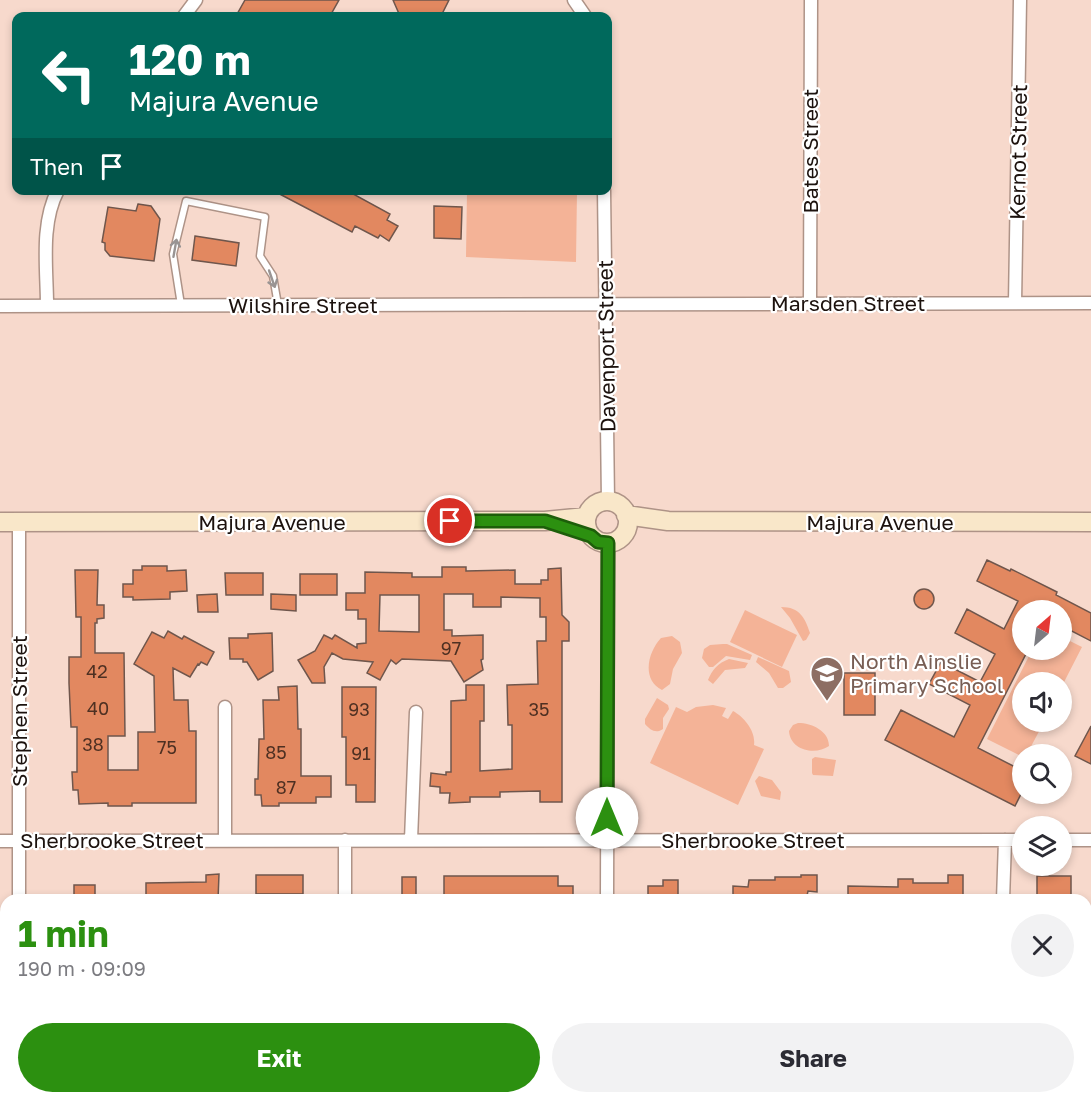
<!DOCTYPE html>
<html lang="en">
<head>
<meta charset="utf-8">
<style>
	body { margin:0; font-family:"Golos Text",sans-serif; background:#f2f2f3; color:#2b2b33; height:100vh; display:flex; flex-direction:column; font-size:22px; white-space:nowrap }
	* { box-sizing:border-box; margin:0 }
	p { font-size:20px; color:#7c7c81 }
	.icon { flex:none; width:33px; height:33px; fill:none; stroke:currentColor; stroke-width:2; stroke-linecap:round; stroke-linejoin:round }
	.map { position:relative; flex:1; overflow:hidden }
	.panel { position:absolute; left:0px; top:894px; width:1092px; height:210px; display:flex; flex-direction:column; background:#fff; border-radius:18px 18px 0 0; box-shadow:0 3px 9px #0003 }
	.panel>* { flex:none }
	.guide { position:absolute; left:12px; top:12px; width:600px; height:183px; border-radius:12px; box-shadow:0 3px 9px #0003; background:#00695c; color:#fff; overflow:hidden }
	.needle { width:39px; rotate:28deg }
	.fabs { position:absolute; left:1012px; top:600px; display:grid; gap:12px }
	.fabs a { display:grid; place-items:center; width:60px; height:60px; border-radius:50%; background:#fff; box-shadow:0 3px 9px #0003; font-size:30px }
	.pin { position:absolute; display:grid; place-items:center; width:51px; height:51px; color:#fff; margin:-26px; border:3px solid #fff; border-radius:50%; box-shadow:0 2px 6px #0007 }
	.me { position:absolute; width:66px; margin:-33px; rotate:0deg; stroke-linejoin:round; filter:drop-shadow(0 0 4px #0008) }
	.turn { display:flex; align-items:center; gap:21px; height:126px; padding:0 18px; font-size:27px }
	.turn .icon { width:78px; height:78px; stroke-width:2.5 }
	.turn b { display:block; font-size:42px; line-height:51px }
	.then { display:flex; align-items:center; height:57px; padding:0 18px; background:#0003; gap:12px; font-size:22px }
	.round { display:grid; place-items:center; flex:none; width:63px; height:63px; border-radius:32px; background:#f2f2f3 }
	.head { display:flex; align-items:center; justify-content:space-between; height:102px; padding:0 18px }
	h1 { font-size:36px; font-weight:700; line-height:45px; color:#2c9010 }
	.cta { display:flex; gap:12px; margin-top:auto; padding:12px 18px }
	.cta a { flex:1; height:69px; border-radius:36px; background:#2c9010; color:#fff; font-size:24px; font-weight:700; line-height:69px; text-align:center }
	.cta a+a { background:#f2f2f3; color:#2b2b33 }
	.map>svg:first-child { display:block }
	.green { fill:#f4b397 }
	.building { fill:#e28860; stroke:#6f564c; stroke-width:1.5; fill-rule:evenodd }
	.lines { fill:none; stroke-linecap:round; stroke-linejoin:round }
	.service-casing { stroke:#ae9387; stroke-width:9 }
	.minor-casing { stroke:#ae9387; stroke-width:15 }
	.secondary-casing { stroke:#ae9387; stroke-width:21 }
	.service { stroke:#fff; stroke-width:6 }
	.minor { stroke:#fff; stroke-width:12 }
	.secondary { stroke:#f9e7c9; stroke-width:18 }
	.oneway { stroke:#999493 }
	.route-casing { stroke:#1d5e0a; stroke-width:15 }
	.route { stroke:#2c9010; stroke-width:10 }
	.labels { text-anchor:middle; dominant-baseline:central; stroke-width:4.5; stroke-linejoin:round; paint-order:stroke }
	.number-label { font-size:18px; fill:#4e3022 }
	.street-label { font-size:21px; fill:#1c120e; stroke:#fff }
	.education-label { font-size:21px; fill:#785e54; stroke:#fff; text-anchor:start }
</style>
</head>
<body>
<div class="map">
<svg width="1091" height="1104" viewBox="0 0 1091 1104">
	<rect width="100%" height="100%" fill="#f7d9cc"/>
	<!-- green -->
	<path class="green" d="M467 191H577L576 262 466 257Z
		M781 607C800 607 805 618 810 633L806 640 803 641 790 618Z
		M745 610 797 635 782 667 730 642Z
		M672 636 680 642 682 653 673 669 670 684 662 690C641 679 648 652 661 638Z
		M1062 637 1082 647 1062 686V682H1023V722H1044L1027 754H1023V757L987 739 1032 650H1062Z
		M723 644H727L752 655 750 660 726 656 713 667H709L702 658 704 649 710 645Z
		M758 657 789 671 791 682 783 688H778L769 673 756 662Z
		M729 659 748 663 745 668 725 670 713 684 708 680C712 670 718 663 729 659Z
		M657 698 668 705 669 709 663 718V729C656 734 650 730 645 724V719Z
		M713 705 726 708 722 716 728 719 733 711C744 717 756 731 754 745L764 749 738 805 650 763 676 707 687 712 696 707Z
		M798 723C812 723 829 731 829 746 815 756 790 750 789 731L793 725Z
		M815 757 836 760 833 776 813 775 812 773V759Z
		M759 776 772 780 781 792 780 800 761 796 755 781Z"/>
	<!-- building -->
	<path class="building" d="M245 0H339L330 16H236Z
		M393 0H449L441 16H400Z
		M272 190H346L390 214 387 220 398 226 389 241 380 235 378 238 355 226 352 232Z
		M138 204 151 206 160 219 154 261 110 256 105 250V243L102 242 108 207 136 211Z
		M434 206 462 207 461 239 434 238Z
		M195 236 239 243 236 266 192 260Z
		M987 560 1010 571 1011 569 1057 592 1056 595 1091 613V641L1062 626V610H1023V650H1028L978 748 1023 771V790L1015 806 885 740 901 710 954 737 970 705 929 684 941 662 980 682 995 654 955 633 967 609 1004 629 1018 601 977 581Z
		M142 566H167V571L186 570 187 591 170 592V599L133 600V597H123V584H133V570H142Z
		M442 567H466V571L515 570V584H541V580H548V569L561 568 562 615 569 622V641H562V802H540V791L500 792V797H470V802L449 803 450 793H440V787L430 786 431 773 446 775V772H451V701L466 700V685H484V721H480V771L512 769V725H508L507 685 538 684 537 641H546V617H540V598L501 597V607H473V594H444V630H452V636L483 635V659L481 660 483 670 464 682 451 661 402 659 396 664 391 660 380 680 367 673 373 662 343 659 332 653 324 667 325 683H312L298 660 315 651 324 635 332 639 335 635 357 648V644L366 643V619H358V610H346V593H365V572L412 573V577H442ZM380 595H419V632L379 631Z
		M75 570H98L97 605H104V618L97 619V623H95V653H124L125 736H108V770H138V732H155L154 676 134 664 152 632 164 638 168 631 182 639 184 636 214 652 207 665 201 662 199 665 198 664 190 677 173 668 174 700H188L189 731H196V803H132V806H108V803L79 804 78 790H73L72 772H77V727H71L69 683V657H81V617H76Z
		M225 573H263V595H226Z
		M300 574H337V595H300Z
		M914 599a10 10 0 1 1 20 0a10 10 0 1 1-20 0Z
		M217 594 218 612H198L197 595Z
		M271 594 296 595V611L271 609Z
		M272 633 273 671 258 680 247 662H243V659H230L229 638H248V634Z
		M844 673H875V715H844Z
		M297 686 298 729H301V776H331V797H316V803H279V806H262L261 795H255V779H258L259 739H264L263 700H279L278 687Z
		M342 687H376L375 802H356V785H346V737H342Z
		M1091 726V764L1075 756Z
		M219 874 218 900 159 898V900H146V883L206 882V875Z
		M256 875H303V894H256Z
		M801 875H817V892L808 891 806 900H733V886L748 887 749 880H775V877H801Z
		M948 875H963V900H848V886L898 887V879H913V883H948Z
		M444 876H558V886H573V900H444Z
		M1037 876H1071V900L1037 899Z
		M402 877H416V900H402Z
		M663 880H678V900H648V886H663Z
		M74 885H95V900H74Z"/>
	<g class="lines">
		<!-- service casing -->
		<g class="service-casing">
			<path id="service" d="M181 305 173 254 186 201 265 217 260 256 273 276 278 305"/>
		</g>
		<!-- minor casing -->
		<g class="minor-casing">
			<path id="minor" d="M574 0 585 16
				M184 16 196 0
				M604 190 608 501
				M810 303 811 0
				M1015 303 1020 0
				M47 305C47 269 40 224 58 190
				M0 306 1091 303
				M225 707V840
				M411 840 416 712
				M1062 840H1091
				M0 841 1023 840
				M19 900V522
				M345 900V840
				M607 900 608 543
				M1003 900 1005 840
				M623 1098 626 1104
				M18 1104V1098
				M345 1104V1098
				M723 1104 736 1098"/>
		</g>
		<!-- secondary casing -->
		<g class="secondary-casing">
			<path id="secondary" d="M586 522a21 21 0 1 1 42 0a21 21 0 1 1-42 0Z
				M626 515 668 521 1091 522
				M0 522 545 521 586 517"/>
		</g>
		<!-- service -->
		<use href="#service" class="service"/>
		<!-- minor -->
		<use href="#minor" class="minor"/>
		<!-- secondary -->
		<use href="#secondary" class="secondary"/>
	</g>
	<!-- one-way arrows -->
	<defs><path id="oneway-shaft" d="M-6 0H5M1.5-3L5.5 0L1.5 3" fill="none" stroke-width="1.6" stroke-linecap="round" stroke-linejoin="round" transform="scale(1.5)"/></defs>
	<g class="oneway">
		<use href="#oneway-shaft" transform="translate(175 248) rotate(-80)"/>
		<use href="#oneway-shaft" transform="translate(272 279) rotate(71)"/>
	</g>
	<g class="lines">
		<!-- route casing -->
		<g class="route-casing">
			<path id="route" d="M450 521H545L591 536 598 542 608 543 607 818"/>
		</g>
		<!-- route -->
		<use href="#route" class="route"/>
	</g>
	<!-- icons -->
	<defs>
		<g id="school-pin" transform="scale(1.725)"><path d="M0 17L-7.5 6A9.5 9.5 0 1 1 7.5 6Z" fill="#8d6e63" stroke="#fff"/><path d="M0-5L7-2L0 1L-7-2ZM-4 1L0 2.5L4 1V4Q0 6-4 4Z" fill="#fff"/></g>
	</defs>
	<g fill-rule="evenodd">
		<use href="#school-pin" x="827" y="673"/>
	</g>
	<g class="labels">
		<!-- number labels -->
		<g class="number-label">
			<text x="451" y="648">97</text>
			<text x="97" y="671">42</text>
			<text x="98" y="708">40</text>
			<text x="359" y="709">93</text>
			<text x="539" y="709">35</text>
			<text x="93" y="744">38</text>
			<text x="167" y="747">75</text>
			<text x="276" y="752">85</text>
			<text x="361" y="753">91</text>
			<text x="286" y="787">87</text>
		</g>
		<!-- street labels -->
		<g class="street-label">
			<text transform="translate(810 151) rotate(-90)">Bates Street</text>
			<text transform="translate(1018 152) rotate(-89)">Kernot Street</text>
			<text x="848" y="303">Marsden Street</text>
			<text x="303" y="305">Wilshire Street</text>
			<text transform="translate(606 346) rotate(-91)">Davenport Street</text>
			<text x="272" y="522">Majura Avenue</text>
			<text x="880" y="522">Majura Avenue</text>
			<text transform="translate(19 711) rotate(-90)">Stephen Street</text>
			<text x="112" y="840">Sherbrooke Street</text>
			<text x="753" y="840">Sherbrooke Street</text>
		</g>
		<!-- education labels -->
		<g class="education-label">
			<text x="850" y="661">North Ainslie<tspan x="850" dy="24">Primary School</tspan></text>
		</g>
	</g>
</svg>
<div class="fabs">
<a><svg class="needle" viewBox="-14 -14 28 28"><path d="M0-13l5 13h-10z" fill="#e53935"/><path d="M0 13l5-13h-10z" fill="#7c7c81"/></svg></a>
<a><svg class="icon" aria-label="sound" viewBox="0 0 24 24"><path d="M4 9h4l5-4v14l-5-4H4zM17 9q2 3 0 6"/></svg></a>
<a><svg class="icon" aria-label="search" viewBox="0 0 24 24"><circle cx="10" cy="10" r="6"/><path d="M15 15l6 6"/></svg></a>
<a><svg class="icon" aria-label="layers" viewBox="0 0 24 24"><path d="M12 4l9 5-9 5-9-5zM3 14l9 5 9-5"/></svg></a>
</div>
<div class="pin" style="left:450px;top:521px;background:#d93025"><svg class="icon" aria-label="arrive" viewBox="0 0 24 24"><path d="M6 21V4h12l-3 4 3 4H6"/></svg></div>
<svg class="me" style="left:607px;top:818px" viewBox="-20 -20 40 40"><circle r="19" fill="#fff"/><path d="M0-13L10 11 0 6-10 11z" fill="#2c9010"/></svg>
<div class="guide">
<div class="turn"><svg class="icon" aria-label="left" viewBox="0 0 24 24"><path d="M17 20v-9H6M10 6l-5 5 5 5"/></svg><div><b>120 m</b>Majura Avenue</div></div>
<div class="then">Then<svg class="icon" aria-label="arrive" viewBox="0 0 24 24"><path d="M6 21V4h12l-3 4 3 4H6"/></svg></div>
</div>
<section class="panel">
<div class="head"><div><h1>1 min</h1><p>190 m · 09:09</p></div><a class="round"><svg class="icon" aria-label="close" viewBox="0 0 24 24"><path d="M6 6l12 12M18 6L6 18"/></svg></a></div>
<div class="cta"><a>Exit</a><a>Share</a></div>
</section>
</div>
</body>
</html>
